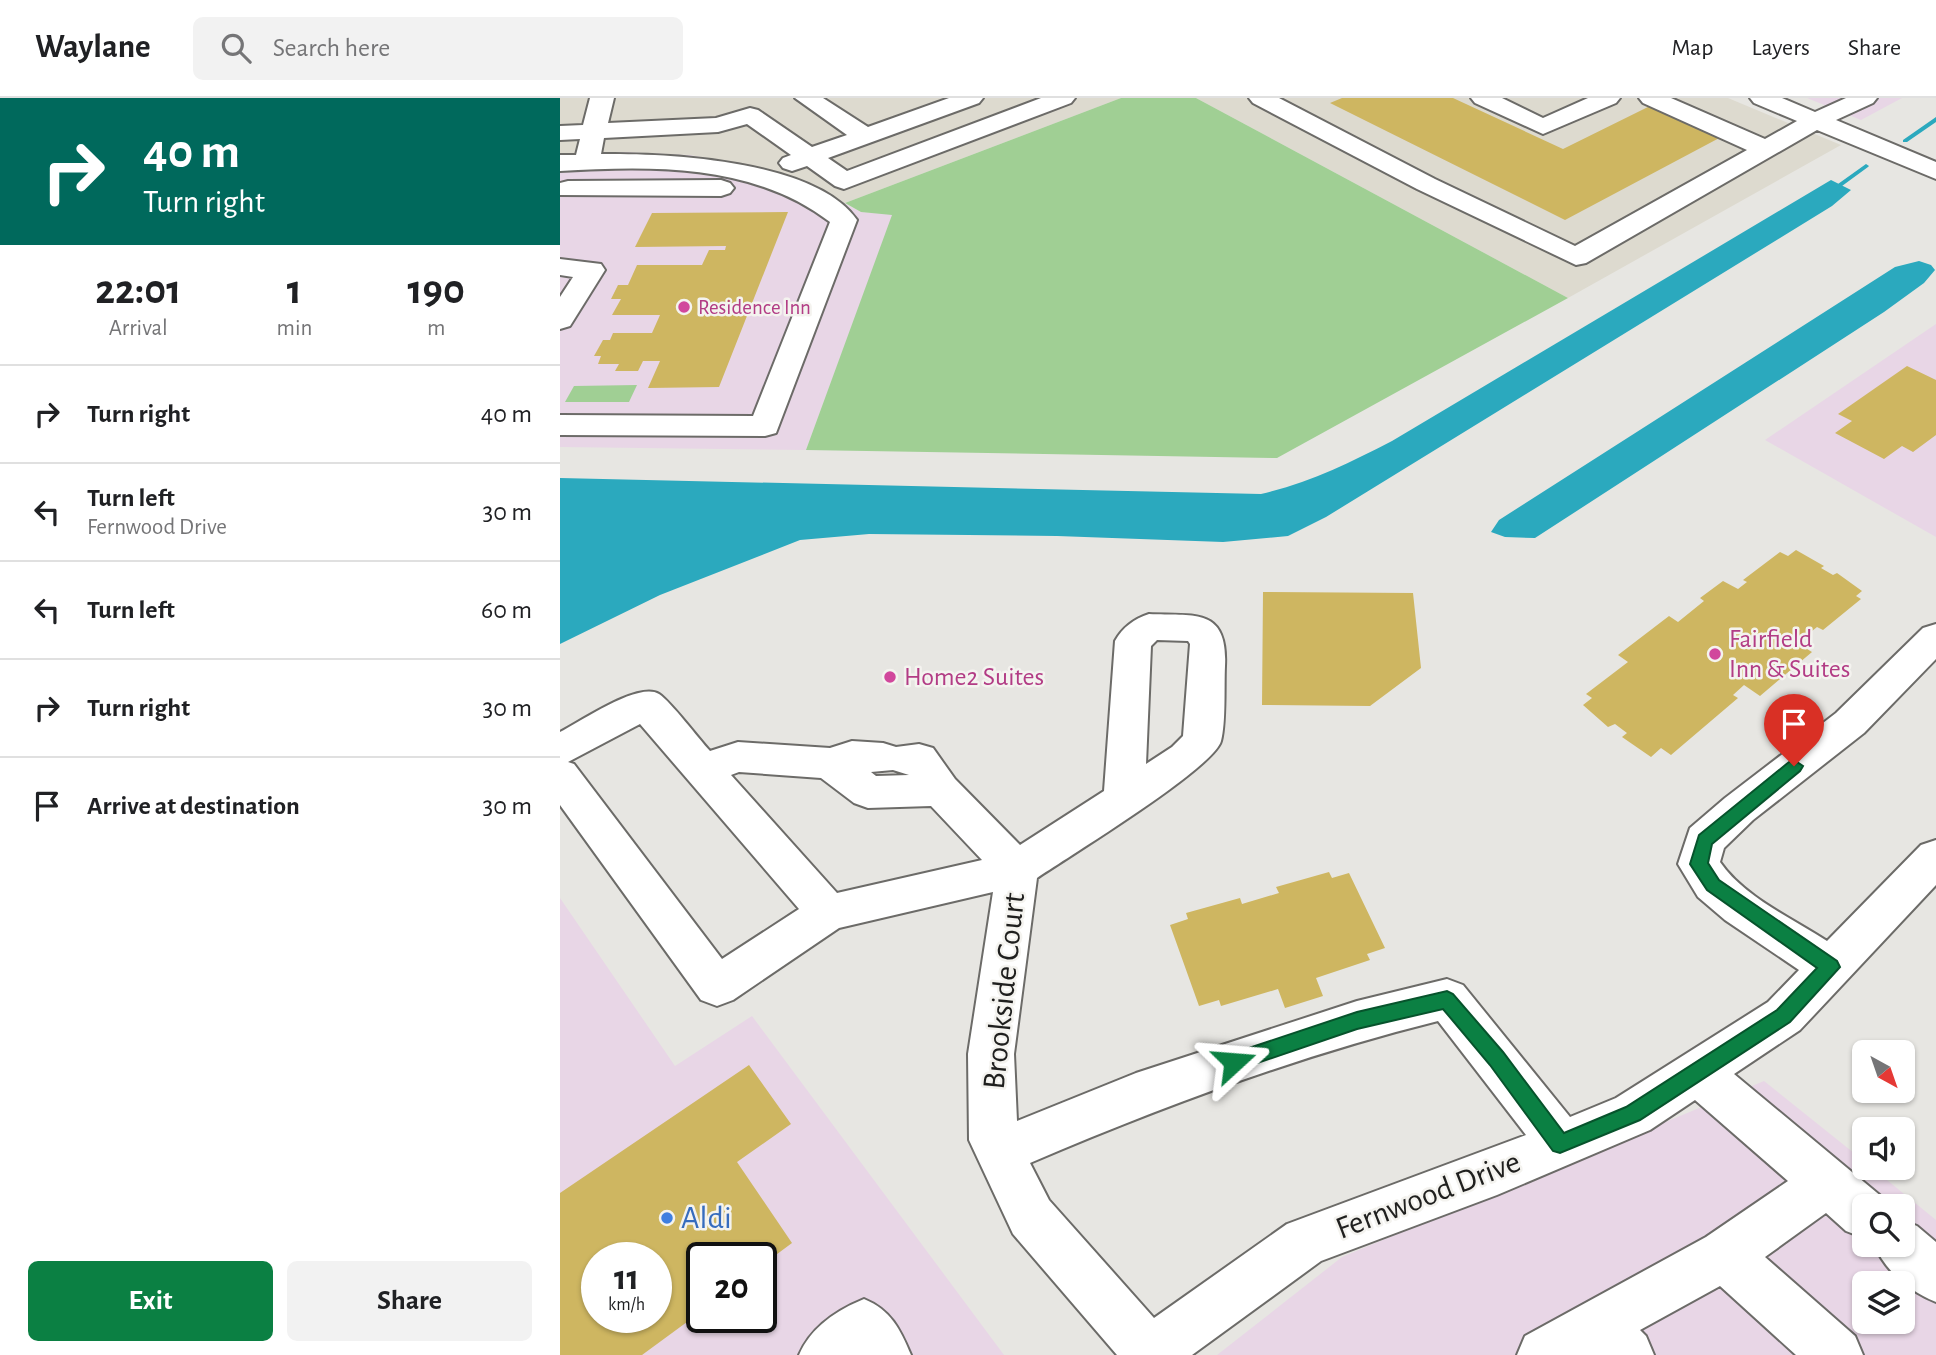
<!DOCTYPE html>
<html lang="en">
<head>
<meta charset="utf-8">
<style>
	body { margin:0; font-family:"Alegreya Sans",sans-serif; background:#f2f2f2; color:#202124; height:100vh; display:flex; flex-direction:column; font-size:26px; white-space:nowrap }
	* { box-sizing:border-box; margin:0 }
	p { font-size:23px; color:#757577 }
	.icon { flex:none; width:38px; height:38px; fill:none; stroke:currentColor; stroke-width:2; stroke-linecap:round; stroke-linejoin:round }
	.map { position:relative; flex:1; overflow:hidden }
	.details { display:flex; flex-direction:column; background:#fff; width:560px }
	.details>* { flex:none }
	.top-card { background:#00695c; color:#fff; overflow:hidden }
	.needle { width:46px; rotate:140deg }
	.controls { position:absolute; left:1292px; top:942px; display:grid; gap:14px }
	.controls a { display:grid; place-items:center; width:63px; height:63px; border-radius:10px; background:#fff; box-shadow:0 2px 5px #0004; font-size:35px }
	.speed { position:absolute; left:21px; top:1144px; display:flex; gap:14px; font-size:35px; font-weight:700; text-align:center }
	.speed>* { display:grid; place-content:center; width:91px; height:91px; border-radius:50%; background:#fff; box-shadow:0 2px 5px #0004; line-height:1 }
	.speed small { font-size:18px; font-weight:400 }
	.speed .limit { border:4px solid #111; border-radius:10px; background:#fff; color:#111 }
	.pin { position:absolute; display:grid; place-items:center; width:60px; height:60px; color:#fff; margin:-72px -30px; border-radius:50% 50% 50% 0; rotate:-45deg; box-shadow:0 0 7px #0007 }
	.pin .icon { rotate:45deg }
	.me { position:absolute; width:77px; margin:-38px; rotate:71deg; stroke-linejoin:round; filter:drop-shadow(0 0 5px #0008) }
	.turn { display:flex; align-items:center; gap:24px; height:147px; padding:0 28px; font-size:32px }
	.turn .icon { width:91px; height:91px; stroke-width:2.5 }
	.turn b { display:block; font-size:49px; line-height:60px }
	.eta { display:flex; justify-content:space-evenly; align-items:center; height:119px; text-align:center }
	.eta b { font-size:42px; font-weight:600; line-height:49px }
	.action { display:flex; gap:14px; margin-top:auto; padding:14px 28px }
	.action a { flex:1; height:80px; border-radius:10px; background:#0b8043; color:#fff; font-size:28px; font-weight:600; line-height:80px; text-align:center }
	.action a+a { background:#f2f2f2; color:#202124 }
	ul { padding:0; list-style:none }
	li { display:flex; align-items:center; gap:21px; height:98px; padding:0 28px; border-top:2px solid #e0e0e0 }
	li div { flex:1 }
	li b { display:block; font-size:26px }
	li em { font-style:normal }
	header { display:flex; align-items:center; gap:42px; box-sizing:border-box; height:98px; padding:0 35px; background:#fff; border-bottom:2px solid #e0e0e0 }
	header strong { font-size:33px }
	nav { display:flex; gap:38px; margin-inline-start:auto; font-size:24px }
	.search { width:490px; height:63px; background:#f2f2f2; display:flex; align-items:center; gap:18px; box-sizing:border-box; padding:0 24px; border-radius:10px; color:#757577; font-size:26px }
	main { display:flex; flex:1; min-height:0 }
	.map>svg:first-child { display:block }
	.commercial { fill:#e8d6e6; fill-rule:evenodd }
	.built { fill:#dddacf }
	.green { fill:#a0cf94 }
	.water { fill:#2ba9be }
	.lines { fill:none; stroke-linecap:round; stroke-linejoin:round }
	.stream { fill:#2ba9be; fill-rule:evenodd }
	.building { fill:#ceb661; fill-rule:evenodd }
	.minor-casing { stroke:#6c6b68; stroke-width:4 }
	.minor { fill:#fff; fill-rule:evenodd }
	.route { fill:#0b8043; stroke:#07532c; stroke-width:2 }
	.hotel-dot { fill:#d1479c; stroke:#f4f3ef; stroke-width:2.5 }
	.shop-dot { fill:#3f7fe0; stroke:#f4f3ef; stroke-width:2.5 }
	.labels { text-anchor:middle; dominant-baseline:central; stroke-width:5; stroke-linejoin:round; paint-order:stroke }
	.far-hotel-label { font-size:21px; fill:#b23c85; stroke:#f4f3ef; text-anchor:start }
	.hotel-label { font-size:26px; fill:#b23c85; stroke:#f4f3ef; text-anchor:start }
	.near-street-label { font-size:32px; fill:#1f1f1e; stroke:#f4f3ef }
	.near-shop-label { font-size:32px; fill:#366cbe; stroke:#f4f3ef; text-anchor:start }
</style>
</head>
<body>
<header>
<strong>Waylane</strong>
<div class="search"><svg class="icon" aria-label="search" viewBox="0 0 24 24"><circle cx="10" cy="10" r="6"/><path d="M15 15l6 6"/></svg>Search here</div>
<nav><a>Map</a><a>Layers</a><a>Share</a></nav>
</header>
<main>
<section class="details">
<div class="top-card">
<div class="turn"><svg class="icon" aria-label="right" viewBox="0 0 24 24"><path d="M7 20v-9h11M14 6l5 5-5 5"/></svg><div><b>40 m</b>Turn right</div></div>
</div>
<div class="eta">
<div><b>22:01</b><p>Arrival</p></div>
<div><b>1</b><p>min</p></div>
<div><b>190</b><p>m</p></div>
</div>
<ul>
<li><svg class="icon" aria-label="right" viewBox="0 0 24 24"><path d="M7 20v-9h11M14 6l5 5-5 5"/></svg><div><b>Turn right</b></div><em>40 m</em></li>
<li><svg class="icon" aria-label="left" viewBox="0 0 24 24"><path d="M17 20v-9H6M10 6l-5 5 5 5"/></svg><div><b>Turn left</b><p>Fernwood Drive</p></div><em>30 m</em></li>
<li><svg class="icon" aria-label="left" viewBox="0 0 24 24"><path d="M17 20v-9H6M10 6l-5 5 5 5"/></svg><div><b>Turn left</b></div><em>60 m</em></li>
<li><svg class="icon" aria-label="right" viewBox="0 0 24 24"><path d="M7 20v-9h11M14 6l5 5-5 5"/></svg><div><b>Turn right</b></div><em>30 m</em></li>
<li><svg class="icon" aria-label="arrive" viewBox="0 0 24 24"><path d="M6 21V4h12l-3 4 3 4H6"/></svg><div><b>Arrive at destination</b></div><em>30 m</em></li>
</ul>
<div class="action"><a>Exit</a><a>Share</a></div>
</section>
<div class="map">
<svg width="1376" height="1257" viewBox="0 0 1376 1257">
	<rect width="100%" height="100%" fill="#e7e6e2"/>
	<!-- commercial -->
	<path class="commercial" d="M1247 0H1342L1301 22Z
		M66 54 130 57 181 66 245 84 301 114 333 116 246 352 0 349V57Z
		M1376 226V439L1205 342Z
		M0 800 115 968 192 918 444 1257H0ZM37 1160H96V1220H37ZM142 1160H201V1220H142Z
		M1204 983 1304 1063V1069H1311L1376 1122V1257H657L782 1159ZM1304 1108H1342V1146H1304ZM1304 1185H1342V1223H1304Z"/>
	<!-- built -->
	<path class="built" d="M0 0H561L285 105 245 84 181 66 130 57 66 54 0 57Z
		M636 0H1168L1281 47 1008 200Z"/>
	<!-- green -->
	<path class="green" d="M561 0H636L1008 200 717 360 246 352 332 117 301 114 285 105Z
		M77 287 69 304H5L14 288Z"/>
	<!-- water -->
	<path class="water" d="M1271 82 1291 92 1272 108 766 419 728 438 663 444 497 438 309 436 240 442 100 497 0 546V380L701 396C749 385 789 365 832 343Z
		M1359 163 1371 167 1375 172 1364 185 1324 214 975 440 945 439 931 434 939 422 1335 169Z"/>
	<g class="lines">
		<!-- stream -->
		<path class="stream" d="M1376 19V24L1347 44H1343V42Z
			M1306 66 1309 68 1308 69 1282 88H1278V86Z"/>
	</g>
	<!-- building -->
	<path class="building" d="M782 0H893L1003 51 1092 7 1163 38 1005 122 770 5Z
		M228 114 159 289 88 290 100 263H83L78 273H55L59 266H38L41 258H34L43 242H50L53 235H92L100 217H52L61 201H51L58 187H68L77 167H142L149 152H165L166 148 75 149 92 115Z
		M1347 268 1376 282V337L1353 354 1342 348 1324 361 1275 335 1292 323 1278 316Z
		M1236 452 1264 468 1261 470 1273 477 1277 475 1302 493 1296 498 1301 501 1263 532 1257 529 1237 545 1252 554 1200 598 1184 587 1173 597 1178 600 1111 657 1101 650 1091 659 1062 639 1067 635 1055 626 1048 629 1023 607 1032 600 1026 596 1068 564 1058 557 1109 518 1118 524 1144 503 1140 500 1163 483 1178 491 1187 484 1183 482 1220 454 1228 458Z
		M703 494 853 495 861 570 810 608 702 607Z
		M769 774 772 780 789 775 825 850 807 856 810 862 756 880 763 898 725 910 718 891 661 908 659 902 639 908 610 827 628 821 626 815 680 800 682 806 719 795 716 789Z
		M189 967 231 1026 177 1064 232 1145 201 1168V1160H142V1213L82 1257H0V1095ZM37 1160H96V1220H37Z"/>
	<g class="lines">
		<!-- minor casing -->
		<g class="minor-casing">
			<path id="minor" d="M30 0H54L48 25 156 20 190 10 198 12 252 49 287 37 235 0H263L308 29 389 0H423L419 5 268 60 287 73 481 0H515L511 5 284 91 275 88 247 68 232 73 223 70 219 65 223 60 231 57 187 26 158 34 44 40 41 56C107 55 256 62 297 122L216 335 205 338 0 337V317L193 318 270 124C193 65 92 68 0 73V57H16L20 41 0 42V28L23 27Z
				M689 0H719L875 81 1015 148 1187 52 1083 5 1079 0H1111L1205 41 1237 23 1194 5 1190 0H1222L1255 14 1286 0H1317L1313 5 1276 22 1376 64V81L1257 32 1026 165 1016 167 857 91 693 5Z
				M911 0H942L983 20 1028 0H1060L1056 5 983 36 915 5Z
				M161 82 170 85 174 90 170 95 161 98 0 97V85L8 83Z
				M0 161 41 166 45 172 10 228 0 231V199L13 179 0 177Z
				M589 516C634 518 668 509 665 568 664 588 666 625 661 643 654 670 508 759 477 780L454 956 457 1023 576 975 797 903 887 881 903 887 1010 1019 1056 1000 1208 904 1239 872 1165 822 1138 799 1118 766 1130 730 1165 700 1276 615 1363 530 1376 526V561L1304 635 1193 722 1164 750 1160 764C1184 799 1232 820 1267 843L1361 747 1376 742V787L1240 932 1174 976 1322 1099 1326 1108H1304V1140L1286 1133 1266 1115 1205 1159 1295 1238 1303 1257H1236L1160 1188 1080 1232 1086 1238 1094 1257H957L965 1238 1146 1139 1228 1083 1135 1002 1090 1032 937 1097 761 1163 632 1257H557L453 1136 409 1042 408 956 433 794 279 830 173 902 157 908 141 902 0 707V634C20 624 79 583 99 596 111 604 138 640 150 653L178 644 270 650 292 643 323 645 336 649 359 646 373 650 395 681 460 747 544 693 555 543C563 529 574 521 589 516ZM597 542 628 543 630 546 623 638 612 649 586 666 591 548ZM80 626 239 811 162 861 14 666 8 664ZM333 672 349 677 316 678 311 674ZM179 674 261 680 294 705 308 710 371 708 422 762 277 795 171 677ZM878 923 966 1037 727 1126 594 1220 489 1102 470 1065C603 1008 738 958 878 923Z
				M1342 1122 1357 1128 1376 1144V1204C1349 1193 1325 1173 1314 1146H1342Z
				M304 1201C331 1212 340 1231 351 1257H239C251 1229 277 1212 304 1201Z"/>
		</g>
		<!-- minor -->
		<use href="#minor" class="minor"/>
	</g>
	<!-- route -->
	<path class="route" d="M1234 662 1243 668 1240 673 1152 746 1148 765 1159 782 1277 863 1280 869 1230 924 1080 1022 1000 1055 993 1053 930 967 883 911 797 931 674 973 667 970 664 964 667 958 674 955 797 914 887 893 893 896 943 954 1004 1035 1066 1009 1217 912 1257 870 1147 792 1130 766 1139 737 1229 664Z"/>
	<!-- markers -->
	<g class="hotel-dot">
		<circle cx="124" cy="209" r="7"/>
		<circle cx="1155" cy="556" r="7"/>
		<circle cx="330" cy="579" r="7"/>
	</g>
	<circle class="shop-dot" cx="107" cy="1120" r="7"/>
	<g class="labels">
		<!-- far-hotel labels -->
		<g class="far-hotel-label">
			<text x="138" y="209">Residence Inn</text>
		</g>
		<!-- hotel labels -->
		<g class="hotel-label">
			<text x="1169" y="541">Fairfield<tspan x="1169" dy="30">Inn &amp; Suites</tspan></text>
			<text x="344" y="579">Home2 Suites</text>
		</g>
		<!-- near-street labels -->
		<g class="near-street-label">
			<text transform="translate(444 893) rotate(-84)">Brookside Court</text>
			<text transform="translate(868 1097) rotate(-21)">Fernwood Drive</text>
		</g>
		<!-- near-shop labels -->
		<g class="near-shop-label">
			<text x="121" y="1120">Aldi</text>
		</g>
	</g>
</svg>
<div class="controls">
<a><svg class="needle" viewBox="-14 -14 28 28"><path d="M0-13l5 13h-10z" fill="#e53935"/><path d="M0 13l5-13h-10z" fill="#757577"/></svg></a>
<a><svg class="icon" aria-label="sound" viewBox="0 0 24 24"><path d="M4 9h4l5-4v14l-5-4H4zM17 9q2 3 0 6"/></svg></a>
<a><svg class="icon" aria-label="search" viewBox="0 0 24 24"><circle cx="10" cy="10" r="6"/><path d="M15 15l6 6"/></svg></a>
<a><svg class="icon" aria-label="layers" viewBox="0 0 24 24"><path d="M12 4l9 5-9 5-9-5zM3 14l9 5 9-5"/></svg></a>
</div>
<div class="speed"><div>11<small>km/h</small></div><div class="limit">20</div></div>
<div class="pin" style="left:1234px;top:668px;background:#d93025"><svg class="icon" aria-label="arrive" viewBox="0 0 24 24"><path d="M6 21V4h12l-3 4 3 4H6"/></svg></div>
<svg class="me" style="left:674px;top:964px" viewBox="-20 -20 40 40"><path d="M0-17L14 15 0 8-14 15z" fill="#0b8043" stroke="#fff" stroke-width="4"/></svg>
</div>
</main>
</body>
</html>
